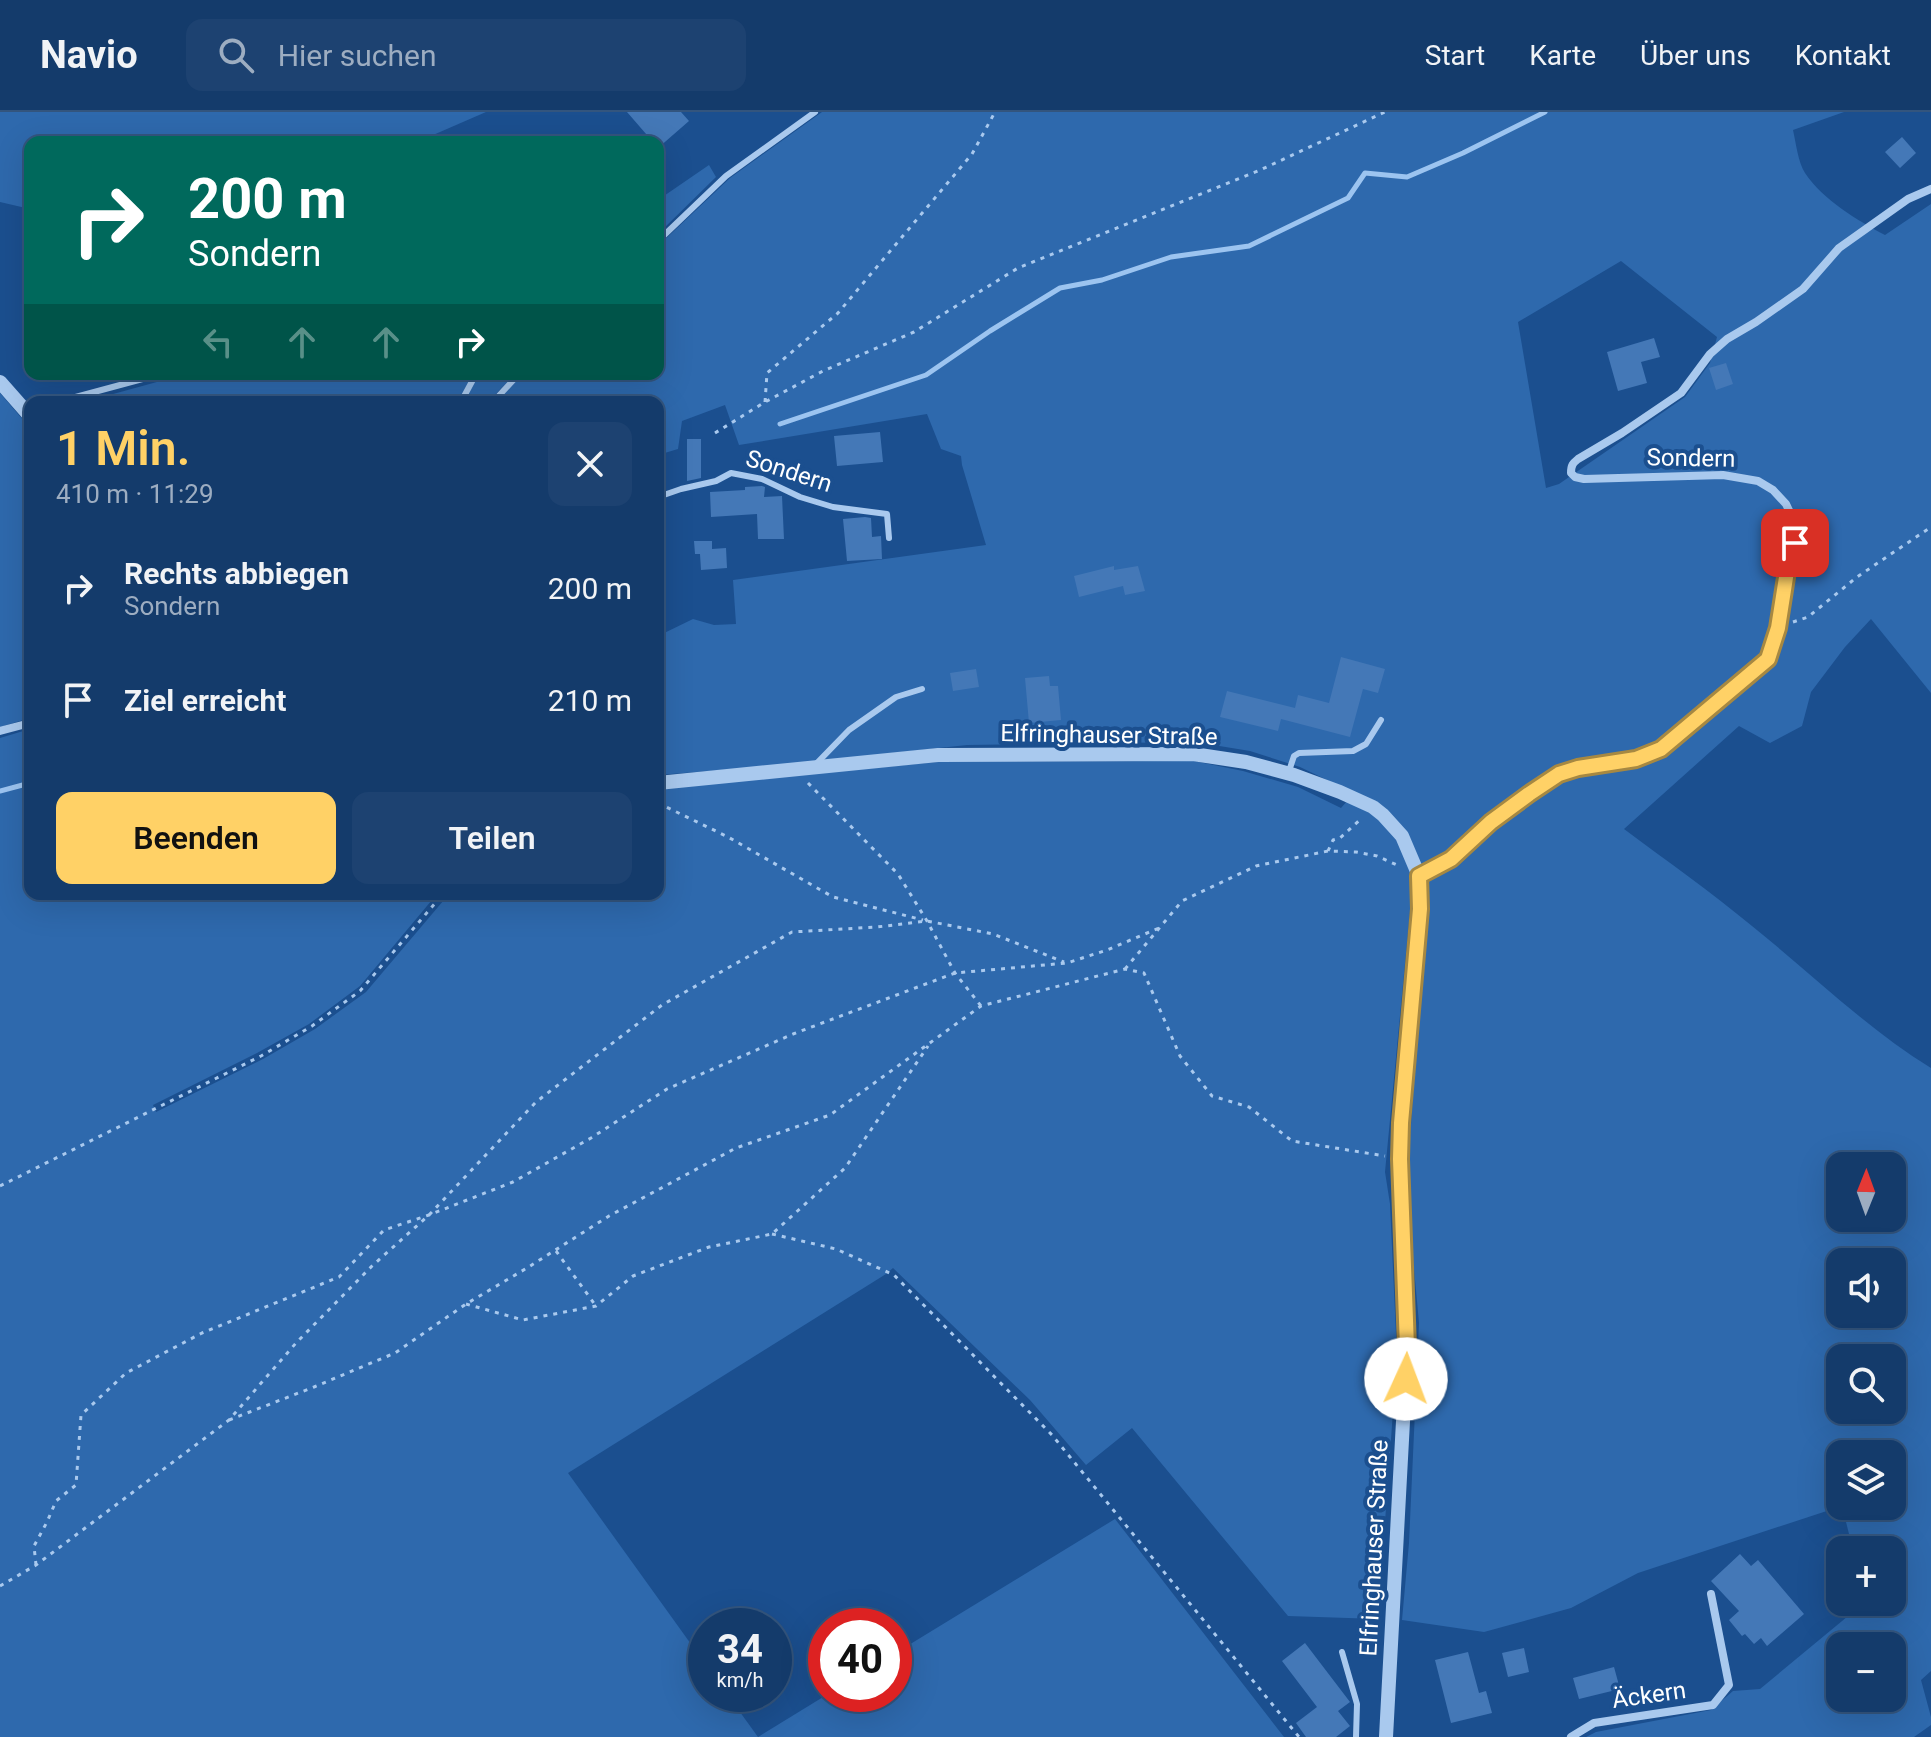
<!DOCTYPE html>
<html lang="de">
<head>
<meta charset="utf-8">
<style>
	body { margin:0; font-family:Roboto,sans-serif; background:#1d4271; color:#f1f3f6; height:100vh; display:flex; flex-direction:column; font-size:30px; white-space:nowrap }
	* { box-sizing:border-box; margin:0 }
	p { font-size:26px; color:#9dadc1 }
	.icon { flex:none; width:44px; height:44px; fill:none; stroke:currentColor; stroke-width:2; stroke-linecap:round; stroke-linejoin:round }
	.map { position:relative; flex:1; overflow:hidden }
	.sheet { position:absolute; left:24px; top:284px; width:640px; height:504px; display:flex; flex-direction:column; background:#143b6b; border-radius:16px; box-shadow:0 8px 32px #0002,0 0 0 2px #33557e }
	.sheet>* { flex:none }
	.banner { position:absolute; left:24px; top:24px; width:640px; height:244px; border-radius:16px; box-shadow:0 8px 32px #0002,0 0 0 2px #33557e; background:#00695c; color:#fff; overflow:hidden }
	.needle { width:52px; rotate:1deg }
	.fabs { position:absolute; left:1826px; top:1040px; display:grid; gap:16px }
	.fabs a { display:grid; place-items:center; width:80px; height:80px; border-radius:16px; background:#143b6b; box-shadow:0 8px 32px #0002,0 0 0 2px #33557e; font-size:40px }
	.speed { position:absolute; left:688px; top:1496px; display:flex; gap:16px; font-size:40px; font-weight:700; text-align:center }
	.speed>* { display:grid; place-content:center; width:104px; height:104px; border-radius:50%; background:#143b6b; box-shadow:0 8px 32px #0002,0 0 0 2px #33557e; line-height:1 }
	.speed small { font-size:20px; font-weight:400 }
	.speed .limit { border:12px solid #d22; background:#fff; color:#111 }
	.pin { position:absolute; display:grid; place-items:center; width:68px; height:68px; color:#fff; margin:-34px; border-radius:16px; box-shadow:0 4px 12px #0006 }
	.me { position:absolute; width:88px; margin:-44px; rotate:2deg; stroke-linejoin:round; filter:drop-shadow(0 0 6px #0008) }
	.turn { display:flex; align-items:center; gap:28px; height:168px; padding:0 32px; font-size:36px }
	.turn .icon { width:104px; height:104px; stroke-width:2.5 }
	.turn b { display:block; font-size:56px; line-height:68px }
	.lanes { display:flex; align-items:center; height:76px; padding:0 32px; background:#0003; justify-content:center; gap:40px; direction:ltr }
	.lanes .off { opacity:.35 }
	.round { display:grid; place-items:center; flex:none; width:84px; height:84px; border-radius:16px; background:#1d4271 }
	.summary { display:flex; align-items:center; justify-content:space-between; height:136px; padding:0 32px }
	h1 { font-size:48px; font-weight:600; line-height:60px; color:#ffd166 }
	.action { display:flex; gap:16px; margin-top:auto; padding:16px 32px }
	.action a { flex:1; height:92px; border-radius:16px; background:#ffd166; color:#111; font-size:32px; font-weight:600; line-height:92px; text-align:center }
	.action a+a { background:#1d4271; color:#f1f3f6 }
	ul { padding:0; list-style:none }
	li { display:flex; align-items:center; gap:24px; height:112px; padding:0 32px }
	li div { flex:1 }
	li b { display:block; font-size:30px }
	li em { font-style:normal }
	header { display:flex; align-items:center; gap:48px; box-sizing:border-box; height:112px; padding:0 40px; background:#143b6b; border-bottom:2px solid #33557e }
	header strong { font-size:38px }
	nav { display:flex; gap:44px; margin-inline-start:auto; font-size:28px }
	.search { width:560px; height:72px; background:#1d4271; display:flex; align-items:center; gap:20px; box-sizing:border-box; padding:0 28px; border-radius:16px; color:#9dadc1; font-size:30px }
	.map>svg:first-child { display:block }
	.green { fill:#2e69ad; fill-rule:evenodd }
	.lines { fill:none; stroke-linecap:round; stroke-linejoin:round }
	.stream { stroke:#9cc4f0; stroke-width:5 }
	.building { fill:#4478b7 }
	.path { stroke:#a9c9ee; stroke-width:3; stroke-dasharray:4 6; stroke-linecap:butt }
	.service { stroke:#a9c9ee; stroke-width:6 }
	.minor { stroke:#a9c9ee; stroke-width:8 }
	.tertiary { stroke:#a9c9ee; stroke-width:14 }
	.route-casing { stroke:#a68842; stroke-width:20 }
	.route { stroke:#ffd166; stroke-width:14 }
	.labels { text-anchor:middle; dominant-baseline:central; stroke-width:8; stroke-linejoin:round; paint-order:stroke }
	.street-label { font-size:24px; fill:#fff; stroke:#1b4f8f }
</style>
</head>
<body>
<header>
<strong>Navio</strong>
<div class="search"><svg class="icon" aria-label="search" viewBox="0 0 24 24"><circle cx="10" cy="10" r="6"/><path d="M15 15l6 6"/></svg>Hier suchen</div>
<nav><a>Start</a><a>Karte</a><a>Über uns</a><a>Kontakt</a></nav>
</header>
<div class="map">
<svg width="1931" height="1625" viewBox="0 0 1931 1625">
	<rect width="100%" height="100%" fill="#1b4f8f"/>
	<!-- green -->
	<path class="green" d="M0 0H486L417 30H30V97L0 90Z
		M822 0H1844L1793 18C1796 31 1798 50 1805 61 1823 88 1857 108 1885 123L1931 92V581L1871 507 1845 535 1811 580 1802 614 1770 631 1739 614 1624 717C1667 749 1711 780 1752 814 1812 862 1866 916 1931 956V1559L1921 1568 1931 1605V1613L1914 1625H1586L1596 1620 1711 1598 1733 1579 1760 1577 1865 1490H1892V1438H1853L1842 1394 1638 1461 1571 1496 1484 1520 1402 1508 1409 1431 1419 1211 1408 1091V1053L1426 807 1413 768 1385 1060 1390 1092 1397 1244 1378 1507 1288 1504 1132 1316 1086 1353 1030 1288 893 1156 886 1162 568 1361 706 1553V1582H727L758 1625 828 1582H894V1542L1115 1407 1284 1625H0V626L30 617V782H437L360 874 309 912 257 941 153 993 156 1000 263 947 315 917 366 880 449 782H658V676L938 650 1194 649 1243 659 1298 675 1341 696 1354 681 1300 655 1250 639 1195 630 967 633 772 654 658 663V524L693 507 714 513 736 512 733 468 986 433 962 353 961 344 941 337 927 302 739 333 725 293 682 309 678 337 658 343V290H496L523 262H658V134L730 66ZM1621 149 1717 225 1710 251 1685 285 1559 372 1546 376 1518 210ZM1840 1054H1892V1106H1840ZM1840 1150H1892V1202H1840ZM1840 1246H1892V1298H1840ZM1840 1342H1892V1394H1840ZM1840 1534H1892V1586H1840Z
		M709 53 716 65 658 122V88Z
		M186 262H515L488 290H84Z
		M0 281 30 316V606L0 615Z"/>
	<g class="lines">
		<!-- stream -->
		<path class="stream" d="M780 312 926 263 990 219 1060 176 1102 168 1171 145 1249 134 1348 86 1365 61 1407 65 1463 41 1545 0
			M0 679 30 671"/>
	</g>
	<!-- building -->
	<path class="building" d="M627 0H681L689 9 658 36V30H653Z
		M1902 25 1916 41 1900 56 1885 40Z
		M1654 226 1660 245 1641 250 1647 271 1618 279 1607 240Z
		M1726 251 1733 272 1716 278 1709 256Z
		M880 320 883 350 837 354 834 324Z
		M687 327H701V366L687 369Z
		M762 374 765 375 764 385 782 384 784 427H758L757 402 711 405 710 380 745 378V375Z
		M865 405 871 406 872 425 881 424 882 447 847 449 843 407Z
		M694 429H712V437L726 436 727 456 701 458 700 442H695Z
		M1114 454V458L1138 454 1145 479 1125 483 1123 474 1079 485 1074 464Z
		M1341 545 1385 557 1378 581 1363 577 1350 625 1281 607 1278 619 1220 605 1227 579 1295 596 1298 583 1329 591Z
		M976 557 979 575 953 579 950 561Z
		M1049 564 1050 574H1058L1061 608 1029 611 1025 566Z
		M1740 1442 1751 1454 1758 1448 1804 1502 1767 1534 1761 1526 1754 1532 1745 1522 1742 1524 1729 1508 1739 1499 1711 1469Z
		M1305 1531 1350 1590 1338 1599 1350 1614 1336 1625H1306L1296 1611 1317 1595 1282 1549Z
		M1524 1536 1529 1560 1508 1565 1502 1541Z
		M1468 1540 1479 1581 1486 1579 1492 1601 1451 1611 1435 1548Z
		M1614 1555 1620 1577 1579 1587 1573 1566Z"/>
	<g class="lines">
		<!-- path -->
		<path class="path" d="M765 290 767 261 838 201 972 42 995 0
			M715 321 765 290 823 259 914 220 1018 156 1258 59 1385 0
			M1793 510 1808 505 1857 465 1931 415
			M808 671 898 762 927 809 955 861 981 894
			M658 691 728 725 833 785 923 808
			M1328 739 1333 728 1340 726 1362 706
			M1125 857 1182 789 1256 754 1328 739 1356 740 1377 744 1397 753
			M0 1074 261 944 312 914 360 879 443 782
			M772 1122 836 1137 894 1163 1052 1323 1299 1625
			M556 1139 596 1194
			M466 1192 523 1208 596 1194 633 1164 709 1135 772 1122 845 1056 928 934
			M229 1308 314 1275 395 1241 466 1192 527 1156 609 1104 736 1036 830 1003 981 894 1125 857 1144 861 1180 944 1212 984 1249 995 1292 1029 1385 1044
			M36 1453 34 1434 47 1410 56 1389 76 1373 81 1303 126 1261 202 1221 339 1165 384 1118 429 1103 513 1070 591 1026 667 977 793 922 955 861 1067 851 1107 838 1159 816
			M0 1474 36 1453 229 1308 296 1231 372 1154 429 1103 536 990 662 893 792 820 877 815 927 809 993 822 1064 850"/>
		<!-- service -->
		<path class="service" d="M658 129 726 64 815 0
			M57 290 161 262
			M461 290 476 262
			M493 290 519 262
			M658 385 681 377 716 369 731 361 762 367 800 385 833 395 887 402 889 426
			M815 653 849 618 896 585 922 577
			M1288 662 1294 644 1299 641 1353 639 1366 632 1381 608
			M1342 1540 1357 1592 1356 1625"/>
		<!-- minor -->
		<path class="minor" d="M0 619 30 611
			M1419 764 1451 747 1491 710 1529 682 1559 662 1578 656 1636 647 1661 637 1768 547 1778 516 1787 459 1795 431V411L1786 392 1773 378 1758 369 1723 363 1584 367 1575 365 1571 361C1571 353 1573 351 1578 347L1622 321 1681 281 1710 242 1727 227 1756 210 1803 177 1839 136 1908 87 1931 77
			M1571 1625 1594 1611 1713 1593 1729 1573 1711 1482"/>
		<!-- tertiary -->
		<path class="tertiary" d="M0 270 30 304
			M658 671 938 643 1193 642 1246 650 1294 663 1340 680 1373 695 1383 703 1402 724 1419 764 1420 797 1401 1011 1400 1099 1407 1235 1386 1625"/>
	</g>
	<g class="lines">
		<!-- route casing -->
		<g class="route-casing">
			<path id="route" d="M1406 1267 1407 1235 1400 1047 1401 1011 1420 797 1419 764 1451 747 1491 710 1529 682 1559 662 1578 656 1636 647 1661 637 1768 547 1778 516 1787 459 1795 431"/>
		</g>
		<!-- route -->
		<use href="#route" class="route"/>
	</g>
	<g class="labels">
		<!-- street labels -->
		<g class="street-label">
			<text transform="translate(1691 346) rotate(1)">Sondern</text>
			<text transform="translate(789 359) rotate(18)">Sondern</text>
			<text transform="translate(1109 623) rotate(1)">Elfringhauser Straße</text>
			<text transform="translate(1374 1436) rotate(-87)">Elfringhauser Straße</text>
			<text transform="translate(1649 1583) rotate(-8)">Äckern</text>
		</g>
	</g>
</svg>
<div class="fabs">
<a><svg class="needle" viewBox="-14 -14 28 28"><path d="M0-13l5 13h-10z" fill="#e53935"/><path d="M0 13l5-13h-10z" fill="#9dadc1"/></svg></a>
<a><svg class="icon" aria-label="sound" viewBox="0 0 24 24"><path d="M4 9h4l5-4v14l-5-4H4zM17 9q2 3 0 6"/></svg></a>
<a><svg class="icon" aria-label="search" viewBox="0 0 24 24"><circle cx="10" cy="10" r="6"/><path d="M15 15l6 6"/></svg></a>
<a><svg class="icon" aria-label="layers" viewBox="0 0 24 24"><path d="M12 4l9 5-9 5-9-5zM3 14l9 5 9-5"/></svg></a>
<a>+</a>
<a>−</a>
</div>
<div class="speed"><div>34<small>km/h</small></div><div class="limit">40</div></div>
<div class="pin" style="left:1795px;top:431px;background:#d93025"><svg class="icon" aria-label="arrive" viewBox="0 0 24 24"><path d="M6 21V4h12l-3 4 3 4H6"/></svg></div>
<svg class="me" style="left:1406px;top:1267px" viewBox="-20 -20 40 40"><circle r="19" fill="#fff"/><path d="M0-13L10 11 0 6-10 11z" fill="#ffd166"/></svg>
<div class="banner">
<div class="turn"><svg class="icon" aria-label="right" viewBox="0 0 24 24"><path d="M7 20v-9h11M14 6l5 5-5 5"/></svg><div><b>200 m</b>Sondern</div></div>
<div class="lanes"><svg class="icon off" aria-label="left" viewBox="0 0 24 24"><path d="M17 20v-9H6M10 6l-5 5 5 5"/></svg><svg class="icon off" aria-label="ahead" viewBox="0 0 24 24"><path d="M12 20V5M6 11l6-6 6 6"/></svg><svg class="icon off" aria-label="ahead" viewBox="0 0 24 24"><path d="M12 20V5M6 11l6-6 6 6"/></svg><svg class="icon" aria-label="right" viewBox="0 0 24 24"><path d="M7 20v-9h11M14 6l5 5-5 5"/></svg></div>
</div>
<section class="sheet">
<div class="summary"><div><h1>1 Min.</h1><p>410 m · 11:29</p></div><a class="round"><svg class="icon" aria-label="close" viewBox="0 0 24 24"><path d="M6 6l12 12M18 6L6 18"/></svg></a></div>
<ul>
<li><svg class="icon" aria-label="right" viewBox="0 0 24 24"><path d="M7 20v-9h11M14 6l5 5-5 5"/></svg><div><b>Rechts abbiegen</b><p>Sondern</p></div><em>200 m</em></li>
<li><svg class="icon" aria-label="arrive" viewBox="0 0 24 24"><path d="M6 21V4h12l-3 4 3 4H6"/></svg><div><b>Ziel erreicht</b></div><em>210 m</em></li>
</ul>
<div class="action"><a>Beenden</a><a>Teilen</a></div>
</section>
</div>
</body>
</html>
